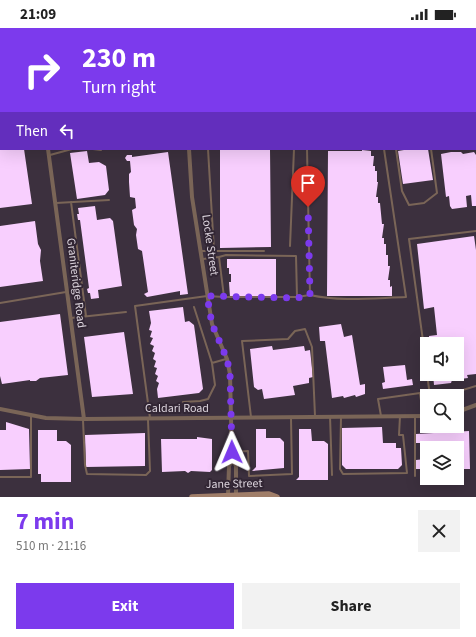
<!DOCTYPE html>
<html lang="en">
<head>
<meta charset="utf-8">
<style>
	body { margin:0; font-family:"Source Sans 3",sans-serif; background:#f2f2f2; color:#222; height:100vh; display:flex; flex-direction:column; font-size:15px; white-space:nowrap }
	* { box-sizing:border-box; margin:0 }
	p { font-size:13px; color:#767676 }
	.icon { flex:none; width:22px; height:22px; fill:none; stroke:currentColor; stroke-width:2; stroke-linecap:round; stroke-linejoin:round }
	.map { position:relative; height:469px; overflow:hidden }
	.panel { display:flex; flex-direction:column; background:#fff; flex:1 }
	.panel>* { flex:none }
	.hud { position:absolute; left:0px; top:0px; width:476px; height:122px; box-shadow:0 4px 16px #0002; background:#7c3aed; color:#fff; overflow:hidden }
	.buttons { position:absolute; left:420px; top:309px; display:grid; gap:8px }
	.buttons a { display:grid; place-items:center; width:44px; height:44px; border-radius:0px; background:#fff; box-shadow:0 4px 16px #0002; font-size:20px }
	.pin { position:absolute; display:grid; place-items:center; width:34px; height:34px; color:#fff; margin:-41px -17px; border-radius:50% 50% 50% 0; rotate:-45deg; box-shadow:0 0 4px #0007 }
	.pin .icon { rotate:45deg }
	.me { position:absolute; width:44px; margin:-22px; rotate:359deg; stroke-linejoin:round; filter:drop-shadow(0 0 3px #0008) }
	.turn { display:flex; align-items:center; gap:14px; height:84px; padding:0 16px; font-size:18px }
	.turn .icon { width:52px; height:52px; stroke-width:2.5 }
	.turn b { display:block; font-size:28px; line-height:34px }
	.then { display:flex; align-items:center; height:38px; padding:0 16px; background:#0003; gap:8px; font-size:15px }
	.round { display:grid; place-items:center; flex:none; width:42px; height:42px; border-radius:0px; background:#f2f2f2 }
	.summary { display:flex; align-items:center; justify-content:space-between; height:68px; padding:0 16px }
	h1 { font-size:24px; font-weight:700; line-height:30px; color:#7c3aed }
	.cta { display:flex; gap:8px; margin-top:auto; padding:8px 16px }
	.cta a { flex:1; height:46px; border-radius:0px; background:#7c3aed; color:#fff; font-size:16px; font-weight:700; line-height:46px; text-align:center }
	.cta a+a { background:#f2f2f2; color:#222 }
	.status { display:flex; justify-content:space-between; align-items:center; height:28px; padding:0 20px; background:#fff; direction:ltr }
	.status svg { height:11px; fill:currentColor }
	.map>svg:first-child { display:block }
	.building { fill:#f8cffe }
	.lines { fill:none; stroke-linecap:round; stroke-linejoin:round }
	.lane { stroke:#7a6557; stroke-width:2 }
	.street { stroke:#7a6557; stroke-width:4 }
	.secondary { stroke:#a07e69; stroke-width:5.5 }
	.route { stroke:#7c3aed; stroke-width:7; stroke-dasharray:0 12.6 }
	.labels { text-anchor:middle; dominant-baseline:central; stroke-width:4; stroke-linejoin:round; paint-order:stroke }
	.street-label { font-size:12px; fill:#dcd4dd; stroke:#322634 }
</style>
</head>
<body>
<div class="status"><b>21:09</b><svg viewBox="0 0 49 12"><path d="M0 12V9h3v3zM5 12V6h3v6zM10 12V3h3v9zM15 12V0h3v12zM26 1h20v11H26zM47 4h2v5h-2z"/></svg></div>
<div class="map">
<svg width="476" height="469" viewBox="0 0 476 469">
	<rect width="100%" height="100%" fill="#3c303e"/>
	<!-- building -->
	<path class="building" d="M0 121H24L32 176 0 180Z
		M220 121H270L271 219 220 220Z
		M410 121H428L433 152 403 156 398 123Z
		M362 122 371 123V128H374L373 138H375V143H377V154H378L376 169H378V175H380L382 196H384L382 210H384V216H386V227H388V238H390L388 252H390V259L392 258V268H327L328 123H362Z
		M87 123 89 135 99 134 106 138 109 162 105 167 77 171 70 125Z
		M168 124 188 266 180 267V263L147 269 144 266 148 264 142 223 138 221 136 207 137 201 134 197 132 182 136 180 135 170 130 169 129 154V146L131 144 130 133H127L125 130 127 127H132V129Z
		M451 124H461L463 126 474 124 476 127V178H472L471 167 466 168 467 179 452 181 450 178 449 168 446 169 441 126Z
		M95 178 97 192 110 190 113 193 122 258 98 262 99 270 91 271 90 265H88L87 261 89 260 80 192H78L77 186H79L78 180Z
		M35 193 38 216 41 222 40 233 43 253 0 259V198Z
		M474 208 476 222V346L467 347 468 350 452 352 451 355 434 357 433 346H457V316H429V308L437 307 434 279 424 281 417 216Z
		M227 231H276V269H230L229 254H231V246H229V240H227Z
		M183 279 185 294 189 293 194 297 203 361 199 365 158 370 157 361 159 355 156 353 158 348 155 346 157 340 154 339 156 333 153 331 155 325 152 323 154 318 150 316 153 310 150 309 152 303 149 302 151 295 149 283Z
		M60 286 68 347 40 350 36 353H30V352L2 356 0 348V294Z
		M341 296 344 309 352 307 360 357 365 356V366L356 369 355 367 344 370 343 368 332 370 325 313H320L319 299Z
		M124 304 133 366 92 369 84 309Z
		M272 318 273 322 304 318 305 323 310 322 313 349 309 350V355L293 358 295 367 264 371 262 361 258 362 254 359 250 321Z
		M405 337 407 352 412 351 413 357 383 361 382 355 385 354 383 339Z
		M6 394 29 401 30 441 0 442V402H6Z
		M382 399 383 415H396V420H401L402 437 398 441H346L342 437V400Z
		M256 401H266V410H280L284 414V440L252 443 256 439Z
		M299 401H311L312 413H324L328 416V452H296L299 449Z
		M38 402H57V413H66L71 417V454H41V446H38Z
		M469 403 470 441H457V420H427V441H416V432L425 431 424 415H416V406Z
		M145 405V438L86 439 85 407Z
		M197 409 212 411V442L210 444 191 443 188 445 185 443 162 444 161 411H197Z"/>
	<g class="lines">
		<!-- lane -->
		<path class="lane" d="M95 1V0
			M475 53H476
			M93 121 101 122
			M208 121 214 223
			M307 121 310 267C341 274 374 270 406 269L384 121
			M396 121 402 163 409 177 424 175 437 165 431 121
			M50 127 72 121
			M71 174 86 288
			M56 175 109 172
			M290 218 294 121
			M202 223H264
			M219 229 226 227 296 228 297 269
			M224 269H297L310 267
			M0 275 66 264
			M194 279 212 335
			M71 290 126 284
			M427 342 409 211 476 203
			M427 346 430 368
			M443 368 476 358
			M183 374 200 373 208 371 215 357 212 335 226 331
			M330 388 332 447
			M381 388 378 371 420 365 423 387
			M251 389 242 313 288 311 295 303 305 301 312 319 315 388
			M341 389 340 441 343 446 407 445 403 407H399L400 388
			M150 390 135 278 207 268 224 269 219 229 203 231
			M83 392 85 437 87 446 146 447 150 443 148 392
			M233 424 248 423 249 448 292 446 291 390
			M415 448V389
			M0 449H31V387"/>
		<!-- street -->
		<path class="street" d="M52 1V0
			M233 1V0
			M48 121 84 391
			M189 121 192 169 212 296 227 331 230 346 232 433 229 438 228 467
			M0 381 46 390 84 391 427 388
			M457 384 476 377
			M232 433 236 437V469"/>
		<!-- secondary -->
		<path class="secondary" d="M63 0 66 1
			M475 99H476
			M192 469 269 466 277 469"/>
	</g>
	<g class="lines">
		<!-- route -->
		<path class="route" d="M232 424 230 346 227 331 212 296 207 268 297 270 310 267 308 179"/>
	</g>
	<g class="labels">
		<!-- street labels -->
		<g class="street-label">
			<text transform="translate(210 217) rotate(82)">Locke Street</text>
			<text transform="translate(76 255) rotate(83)">Graniteridge Road</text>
			<text x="177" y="380">Caldari Road</text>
			<text transform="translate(234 456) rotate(-1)">Jane Street</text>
		</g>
	</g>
</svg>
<div class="buttons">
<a><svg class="icon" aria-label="sound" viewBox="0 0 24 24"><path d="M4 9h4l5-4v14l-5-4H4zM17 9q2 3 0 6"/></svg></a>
<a><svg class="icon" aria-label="search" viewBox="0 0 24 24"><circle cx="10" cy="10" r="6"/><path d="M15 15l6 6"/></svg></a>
<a><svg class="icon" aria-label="layers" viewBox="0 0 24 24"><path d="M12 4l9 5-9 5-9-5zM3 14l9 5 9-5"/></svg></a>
</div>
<div class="pin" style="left:308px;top:179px;background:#d93025"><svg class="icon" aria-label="arrive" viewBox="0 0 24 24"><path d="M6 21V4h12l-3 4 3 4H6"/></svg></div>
<svg class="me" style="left:232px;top:424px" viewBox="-20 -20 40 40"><path d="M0-17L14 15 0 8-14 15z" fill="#7c3aed" stroke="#fff" stroke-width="4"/></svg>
<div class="hud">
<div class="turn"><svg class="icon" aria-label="right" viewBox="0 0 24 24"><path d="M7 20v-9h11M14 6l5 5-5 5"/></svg><div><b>230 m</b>Turn right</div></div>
<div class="then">Then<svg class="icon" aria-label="left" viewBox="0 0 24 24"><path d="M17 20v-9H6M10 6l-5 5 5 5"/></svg></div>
</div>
</div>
<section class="panel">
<div class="summary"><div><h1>7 min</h1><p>510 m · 21:16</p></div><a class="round"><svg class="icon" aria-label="close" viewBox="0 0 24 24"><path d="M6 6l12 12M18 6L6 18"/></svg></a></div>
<div class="cta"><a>Exit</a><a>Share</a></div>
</section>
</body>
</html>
